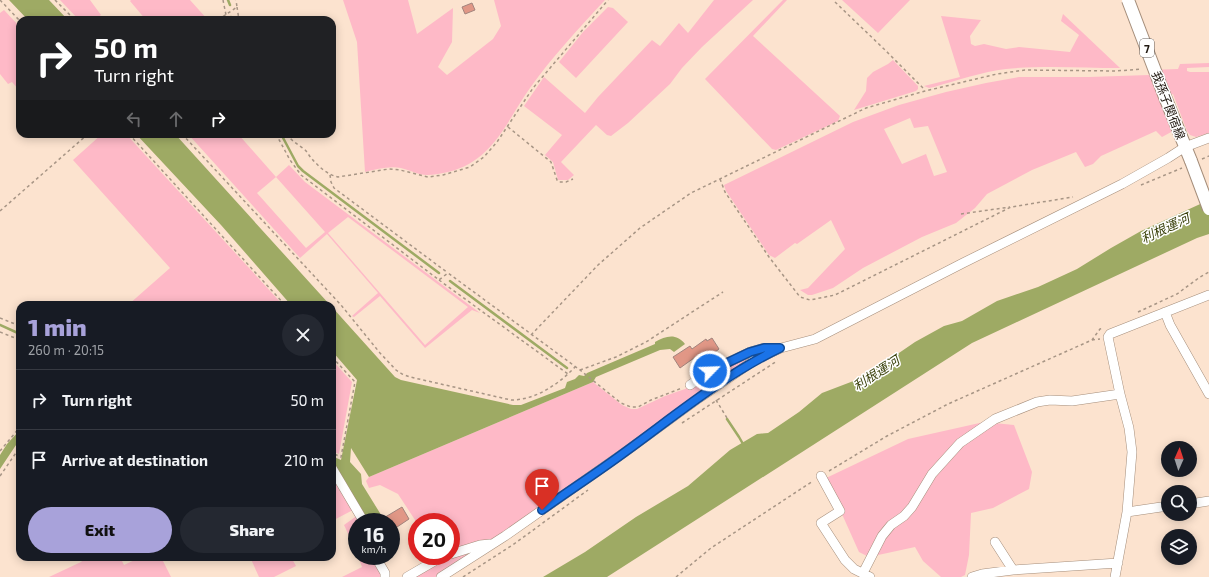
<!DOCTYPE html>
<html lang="en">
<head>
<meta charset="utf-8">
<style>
	body { margin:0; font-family:"Exo 2","Noto Sans JP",sans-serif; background:#242831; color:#f1f3f6; height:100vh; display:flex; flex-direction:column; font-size:15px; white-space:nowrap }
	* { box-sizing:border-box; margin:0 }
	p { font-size:13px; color:#9ea1a6 }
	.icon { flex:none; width:22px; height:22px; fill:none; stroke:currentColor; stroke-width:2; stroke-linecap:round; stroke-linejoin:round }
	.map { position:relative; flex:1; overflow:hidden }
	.sheet { position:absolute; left:16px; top:301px; width:320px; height:260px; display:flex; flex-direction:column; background:#171b24; border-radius:12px; box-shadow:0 2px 10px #0003 }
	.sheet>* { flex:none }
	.hud { position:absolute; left:16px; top:16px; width:320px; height:122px; border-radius:12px; box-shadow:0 2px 10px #0003; background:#202124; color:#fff; overflow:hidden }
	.needle { width:26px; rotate:3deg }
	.tools { position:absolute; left:1161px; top:441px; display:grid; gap:8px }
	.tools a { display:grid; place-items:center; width:36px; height:36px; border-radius:50%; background:#171b24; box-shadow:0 2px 10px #0003; font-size:20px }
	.speed { position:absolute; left:348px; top:513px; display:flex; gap:8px; font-size:20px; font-weight:700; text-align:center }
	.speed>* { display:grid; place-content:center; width:52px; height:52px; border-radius:50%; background:#171b24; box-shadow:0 2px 10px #0003; line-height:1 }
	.speed small { font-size:10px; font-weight:400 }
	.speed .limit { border:6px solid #d22; background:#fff; color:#111 }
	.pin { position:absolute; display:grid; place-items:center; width:34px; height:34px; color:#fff; margin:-41px -17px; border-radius:50% 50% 50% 0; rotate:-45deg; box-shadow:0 0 4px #0007 }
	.pin .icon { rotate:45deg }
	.me { position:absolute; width:44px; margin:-22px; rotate:66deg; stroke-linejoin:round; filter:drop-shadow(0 0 3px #0008) }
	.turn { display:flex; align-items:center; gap:14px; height:84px; padding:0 12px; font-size:18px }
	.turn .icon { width:52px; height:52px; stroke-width:2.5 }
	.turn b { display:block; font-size:28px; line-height:34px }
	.lanes { display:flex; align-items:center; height:38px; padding:0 12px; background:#0003; justify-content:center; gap:20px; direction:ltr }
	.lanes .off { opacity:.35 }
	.round { display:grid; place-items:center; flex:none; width:42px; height:42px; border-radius:21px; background:#242831 }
	.summary { display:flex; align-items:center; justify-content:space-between; height:68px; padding:0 12px }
	h1 { font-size:24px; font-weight:800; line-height:30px; color:#a8a2da }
	.button { display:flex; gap:8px; margin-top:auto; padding:8px 12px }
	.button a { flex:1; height:46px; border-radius:24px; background:#a8a2da; color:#111; font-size:16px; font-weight:800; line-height:46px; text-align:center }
	.button a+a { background:#242831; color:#f1f3f6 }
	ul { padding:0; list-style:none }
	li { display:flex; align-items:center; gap:12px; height:60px; padding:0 12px; border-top:1px solid #363941 }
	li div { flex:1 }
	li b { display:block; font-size:15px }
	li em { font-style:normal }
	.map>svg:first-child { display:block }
	.green { fill:#feb9c7; fill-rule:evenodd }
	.water { fill:#9eaa64 }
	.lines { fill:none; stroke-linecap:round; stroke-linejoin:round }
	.stream { stroke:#9eaa64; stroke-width:2.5 }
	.building { fill:#e19786; stroke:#a2847d }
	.minor-casing { stroke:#a58e7b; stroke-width:10 }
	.major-casing { stroke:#a58e7b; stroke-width:14 }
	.path { stroke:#a79585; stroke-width:1.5; stroke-dasharray:3 3; stroke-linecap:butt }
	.minor { stroke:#fff; stroke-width:9 }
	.major { stroke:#fff; stroke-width:12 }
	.major-bridge-casing { stroke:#a58e7b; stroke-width:14; stroke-linecap:butt }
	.major-bridge { stroke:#fff; stroke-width:12 }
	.route-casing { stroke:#114b97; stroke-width:10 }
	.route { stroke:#1a73e8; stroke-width:7 }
	.labels { text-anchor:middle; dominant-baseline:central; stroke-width:3; stroke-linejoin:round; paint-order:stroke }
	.shield { fill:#fff; stroke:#635d58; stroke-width:1 }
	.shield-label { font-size:11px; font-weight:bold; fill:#201810 }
	.street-label { font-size:12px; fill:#201810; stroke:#fff }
	.water-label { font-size:13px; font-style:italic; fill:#383f09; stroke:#fff }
</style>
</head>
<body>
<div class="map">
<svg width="1209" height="577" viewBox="0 0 1209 577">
	<rect width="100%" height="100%" fill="#fce3cf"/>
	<!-- green -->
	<path class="green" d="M60 0H90L101 15 94 20H79Z
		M131 0H190L208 20H146L130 1Z
		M343 0H408L417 34 453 8 452 42 438 67 447 75 493 39 501 26 494 0H605C579 28 552 57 530 88 506 122 493 161 448 172 442 173 434 175 427 175 418 175 410 170 401 168 389 166 377 169 365 172L357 42Z
		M714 0H753L702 47 682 68 670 84 628 123 611 136 607 135 596 125 561 162 574 175 568 180H558L553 162 545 155 562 135 524 106 544 77 585 113 598 97 652 40 660 46 679 23 688 33Z
		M783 0H787L753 36 840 116 838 121 776 150 772 149 705 79Z
		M842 0H910L878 33Z
		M608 7 613 8 628 22 576 78 559 62 583 32Z
		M4 10 20 27 19 90 12 82 8 84 0 74V13Z
		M1063 14 1120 68C1083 68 1043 65 1006 69 982 72 958 80 934 87L929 88 924 86 960 77 941 16 981 20 970 36 971 44 975 46 984 44 1006 49 1019 47 1070 52 1079 35 1061 21Z
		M893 60 918 86V89L916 91 854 110 866 91 867 78 873 72 888 64Z
		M1209 63V67L1187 68V71L1190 72H1209V133L1196 137 1190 135 1187 131 1173 94 1160 98 1173 131 1162 137 1156 131 1101 156 1093 164 1085 167 1076 152 1032 170 987 194 975 208 956 223 922 237 863 268 833 288 812 295H808L800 290 808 288 845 249 831 220 797 244 795 243 775 258 769 255 726 191 724 185 853 122 899 105 946 92 986 83 1019 77H1089L1149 75 1148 70 1178 69 1180 64ZM910 118 914 128 928 126 947 172 934 176 926 154 902 164 884 129Z
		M102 134H126L283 305H128L170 268 73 160Z
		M188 134H238L276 177 289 165 305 182 480 313 472 310 425 348 380 296 354 317 352 316 378 293 327 234 300 258ZM276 177 325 232 306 248 257 193ZM348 217 468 307 425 345 328 233Z
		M762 350 609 460 492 540 451 552V522H417V523L398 494 380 485 369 488 366 481 369 477 593 382 622 405 631 409H637L665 396 685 389 715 371Z
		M332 360 352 382 339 454 332 451Z
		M984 422 1014 425 1032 472 1029 489 993 508 971 513 969 555 965 575 961 577H941L923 561 915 547 869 557 859 552 837 503 824 479 908 439Z
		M332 476 353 510 332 521Z
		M358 515 362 522H357V553L344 525Z
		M481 547 463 561 436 577H413L441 559Z
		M358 556H374L383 577H342L362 567Z
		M83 557H120L124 565 141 557H161L171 577H49L81 562 83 560Z
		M250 557H291L296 566 274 577H259Z"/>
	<!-- water -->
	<path class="water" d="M9 0H49L68 20H28Z
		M136 134H175L330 305H291L221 225Z
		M1209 200V234L1197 238 972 343 607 577H543L585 552 636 517 688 486 730 450 757 434 768 433 799 412 822 393 864 377 915 342 944 326 962 321 997 301 1038 287 1077 269 1111 248 1141 231Z
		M332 307 395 377 401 380 513 405H521L565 388 567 382 575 379 579 375 584 376 587 373 655 344V342C666 336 676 333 685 344L674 352 670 349 660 350 596 377 593 382 369 477 351 448 350 462 361 474 362 484 383 518 380 520 376 515 379 521 375 522 372 518 371 519 373 522H366L332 466V456L341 460 357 380 332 351Z
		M20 430V439L0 469V455L7 444Z"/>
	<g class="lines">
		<!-- stream -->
		<path class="stream" d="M228 0 230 5
			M231 17 232 20
			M281 134 298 166 303 171 439 273
			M450 281 567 368
			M0 325 20 334
			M727 419 739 437 743 444
			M15 444 20 439"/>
	</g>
	<!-- building -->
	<path class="building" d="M472 3 475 10 465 14 462 7Z
		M712 338 719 349 706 359 701 353 680 368 673 357 690 346 692 349 706 339 707 341Z
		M402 507 409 519 391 531V522H377Z"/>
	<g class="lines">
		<!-- minor casing -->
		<g class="minor-casing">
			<path id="minor" d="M1165 312 1170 325 1209 394
				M690 385 710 371 750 352 764 348H777
				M332 468 364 522
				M821 476 840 511 821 523 845 560 854 569 870 577
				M1190 504 1209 501
				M1127 512 1168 506
				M995 542 1013 570
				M451 554 480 545 490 544
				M375 556 385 573V577
				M863 573 882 536 891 525 904 516 912 507 932 474 960 443 995 419 1037 402 1050 400 1072 401 1120 394
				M407 577 438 559 446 556
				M441 577 505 536 625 452 699 398 755 360 781 348 815 339 963 263 1122 184 1168 158 1185 147 1209 138
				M972 577 982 574 1013 570 1118 563
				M1115 577 1127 512 1132 452 1129 428 1120 394 1108 337 1110 334 1209 295"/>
		</g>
		<!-- major casing -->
		<g class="major-casing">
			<path id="major" d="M1165 97 1191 161"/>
		</g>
		<!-- path -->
		<path class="path" d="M0 0 20 21
			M55 0 75 20
			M223 0 227 20
			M835 2 884 49 925 90
			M237 7 239 20
			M218 20 237 7 236 0
			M508 127 551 162 557 180 559 182H566L573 179
			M129 134 285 305
			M182 134 341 305 380 353 396 370 402 374 410 377 511 400C536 400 559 384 576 366
			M276 134 290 160 301 175 439 280 448 273 580 370 621 403 631 407H638L651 400 682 388
			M287 134C292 142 298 144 304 149 307 151 309 156 312 159 319 167 328 175 338 177L389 169 400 170 428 177 443 175 470 167 484 157 497 142 533 88 608 0
			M1202 159 1209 156
			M330 175 331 182 334 188 448 273
			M720 179 725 192 769 257 800 297 810 300 835 295 1011 207 1073 197
			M1141 185 1182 168
			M0 211 88 134
			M961 214 1010 207
			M439 280 568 374
			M1138 312 1177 294 1200 277 1209 272
			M0 318 20 326
			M0 332 20 340
			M531 335 598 265 623 243 640 228 691 193 866 108 925 91 997 74 1025 70 1116 71 1142 69
			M1092 340 1100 339
			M332 357 355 382 341 457 332 453
			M580 370 616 357 646 342 723 292
			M716 400 727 418
			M682 423 777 361
			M0 451 20 427
			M829 471 887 436 948 404 1092 340 1100 329 1103 328
			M0 476 20 447
			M463 577 514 544 588 490
			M676 577 711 548 813 481"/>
		<!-- minor -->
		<use href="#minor" class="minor"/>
		<!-- major -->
		<use href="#major" class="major"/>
		<!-- major-bridge casing -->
		<g class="major-bridge-casing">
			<path id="major-bridge" d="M1128 0 1165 97
				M1191 161 1209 209"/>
		</g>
		<!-- major-bridge -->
		<use href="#major-bridge" class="major-bridge"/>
	</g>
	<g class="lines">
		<!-- route casing -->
		<g class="route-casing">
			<path id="route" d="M542 510C570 490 598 472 625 452 676 415 724 375 780 348H764L750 352 710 371"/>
		</g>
		<!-- route -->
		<use href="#route" class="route"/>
	</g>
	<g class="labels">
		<!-- shield labels -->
		<rect class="shield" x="1140" y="39" width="14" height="18" rx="3"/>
		<g class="shield-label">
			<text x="1147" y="48">7</text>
		</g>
		<!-- street labels -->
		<g class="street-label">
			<text transform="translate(1169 105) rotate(69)">我孫子関宿線</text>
		</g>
		<!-- water labels -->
		<g class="water-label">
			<text transform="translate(1165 228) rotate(-25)">利根運河</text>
			<text transform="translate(876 373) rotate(-33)">利根運河</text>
		</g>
	</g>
</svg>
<div class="tools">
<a><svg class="needle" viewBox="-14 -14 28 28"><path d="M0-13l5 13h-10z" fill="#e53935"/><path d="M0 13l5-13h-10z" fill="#9ea1a6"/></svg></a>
<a><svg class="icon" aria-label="search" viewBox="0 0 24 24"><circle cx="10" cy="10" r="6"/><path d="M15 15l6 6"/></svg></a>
<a><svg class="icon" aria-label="layers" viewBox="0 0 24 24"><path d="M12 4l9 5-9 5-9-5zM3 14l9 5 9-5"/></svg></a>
</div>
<div class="speed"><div>16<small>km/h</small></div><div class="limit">20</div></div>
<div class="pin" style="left:542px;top:510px;background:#d93025"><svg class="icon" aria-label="arrive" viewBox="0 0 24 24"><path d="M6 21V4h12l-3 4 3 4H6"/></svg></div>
<svg class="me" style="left:710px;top:371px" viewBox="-20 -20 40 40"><circle r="17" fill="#1a73e8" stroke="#fff" stroke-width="3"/><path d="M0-11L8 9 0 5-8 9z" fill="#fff"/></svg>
<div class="hud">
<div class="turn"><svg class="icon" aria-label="right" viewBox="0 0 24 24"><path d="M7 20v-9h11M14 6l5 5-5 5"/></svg><div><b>50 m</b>Turn right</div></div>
<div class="lanes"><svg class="icon off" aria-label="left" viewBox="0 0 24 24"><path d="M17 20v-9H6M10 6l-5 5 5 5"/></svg><svg class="icon off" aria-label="ahead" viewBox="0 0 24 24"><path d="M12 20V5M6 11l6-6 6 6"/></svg><svg class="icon" aria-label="right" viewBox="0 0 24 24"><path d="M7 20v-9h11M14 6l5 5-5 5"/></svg></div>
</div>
<section class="sheet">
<div class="summary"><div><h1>1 min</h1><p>260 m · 20:15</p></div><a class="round"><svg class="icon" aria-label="close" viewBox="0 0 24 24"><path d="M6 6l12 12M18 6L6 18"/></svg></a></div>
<ul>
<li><svg class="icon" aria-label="right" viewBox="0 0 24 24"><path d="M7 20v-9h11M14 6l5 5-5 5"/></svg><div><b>Turn right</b></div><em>50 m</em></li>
<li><svg class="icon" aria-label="arrive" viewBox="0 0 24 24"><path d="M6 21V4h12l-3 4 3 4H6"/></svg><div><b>Arrive at destination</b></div><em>210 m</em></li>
</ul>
<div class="button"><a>Exit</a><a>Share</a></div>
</section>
</div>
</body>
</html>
